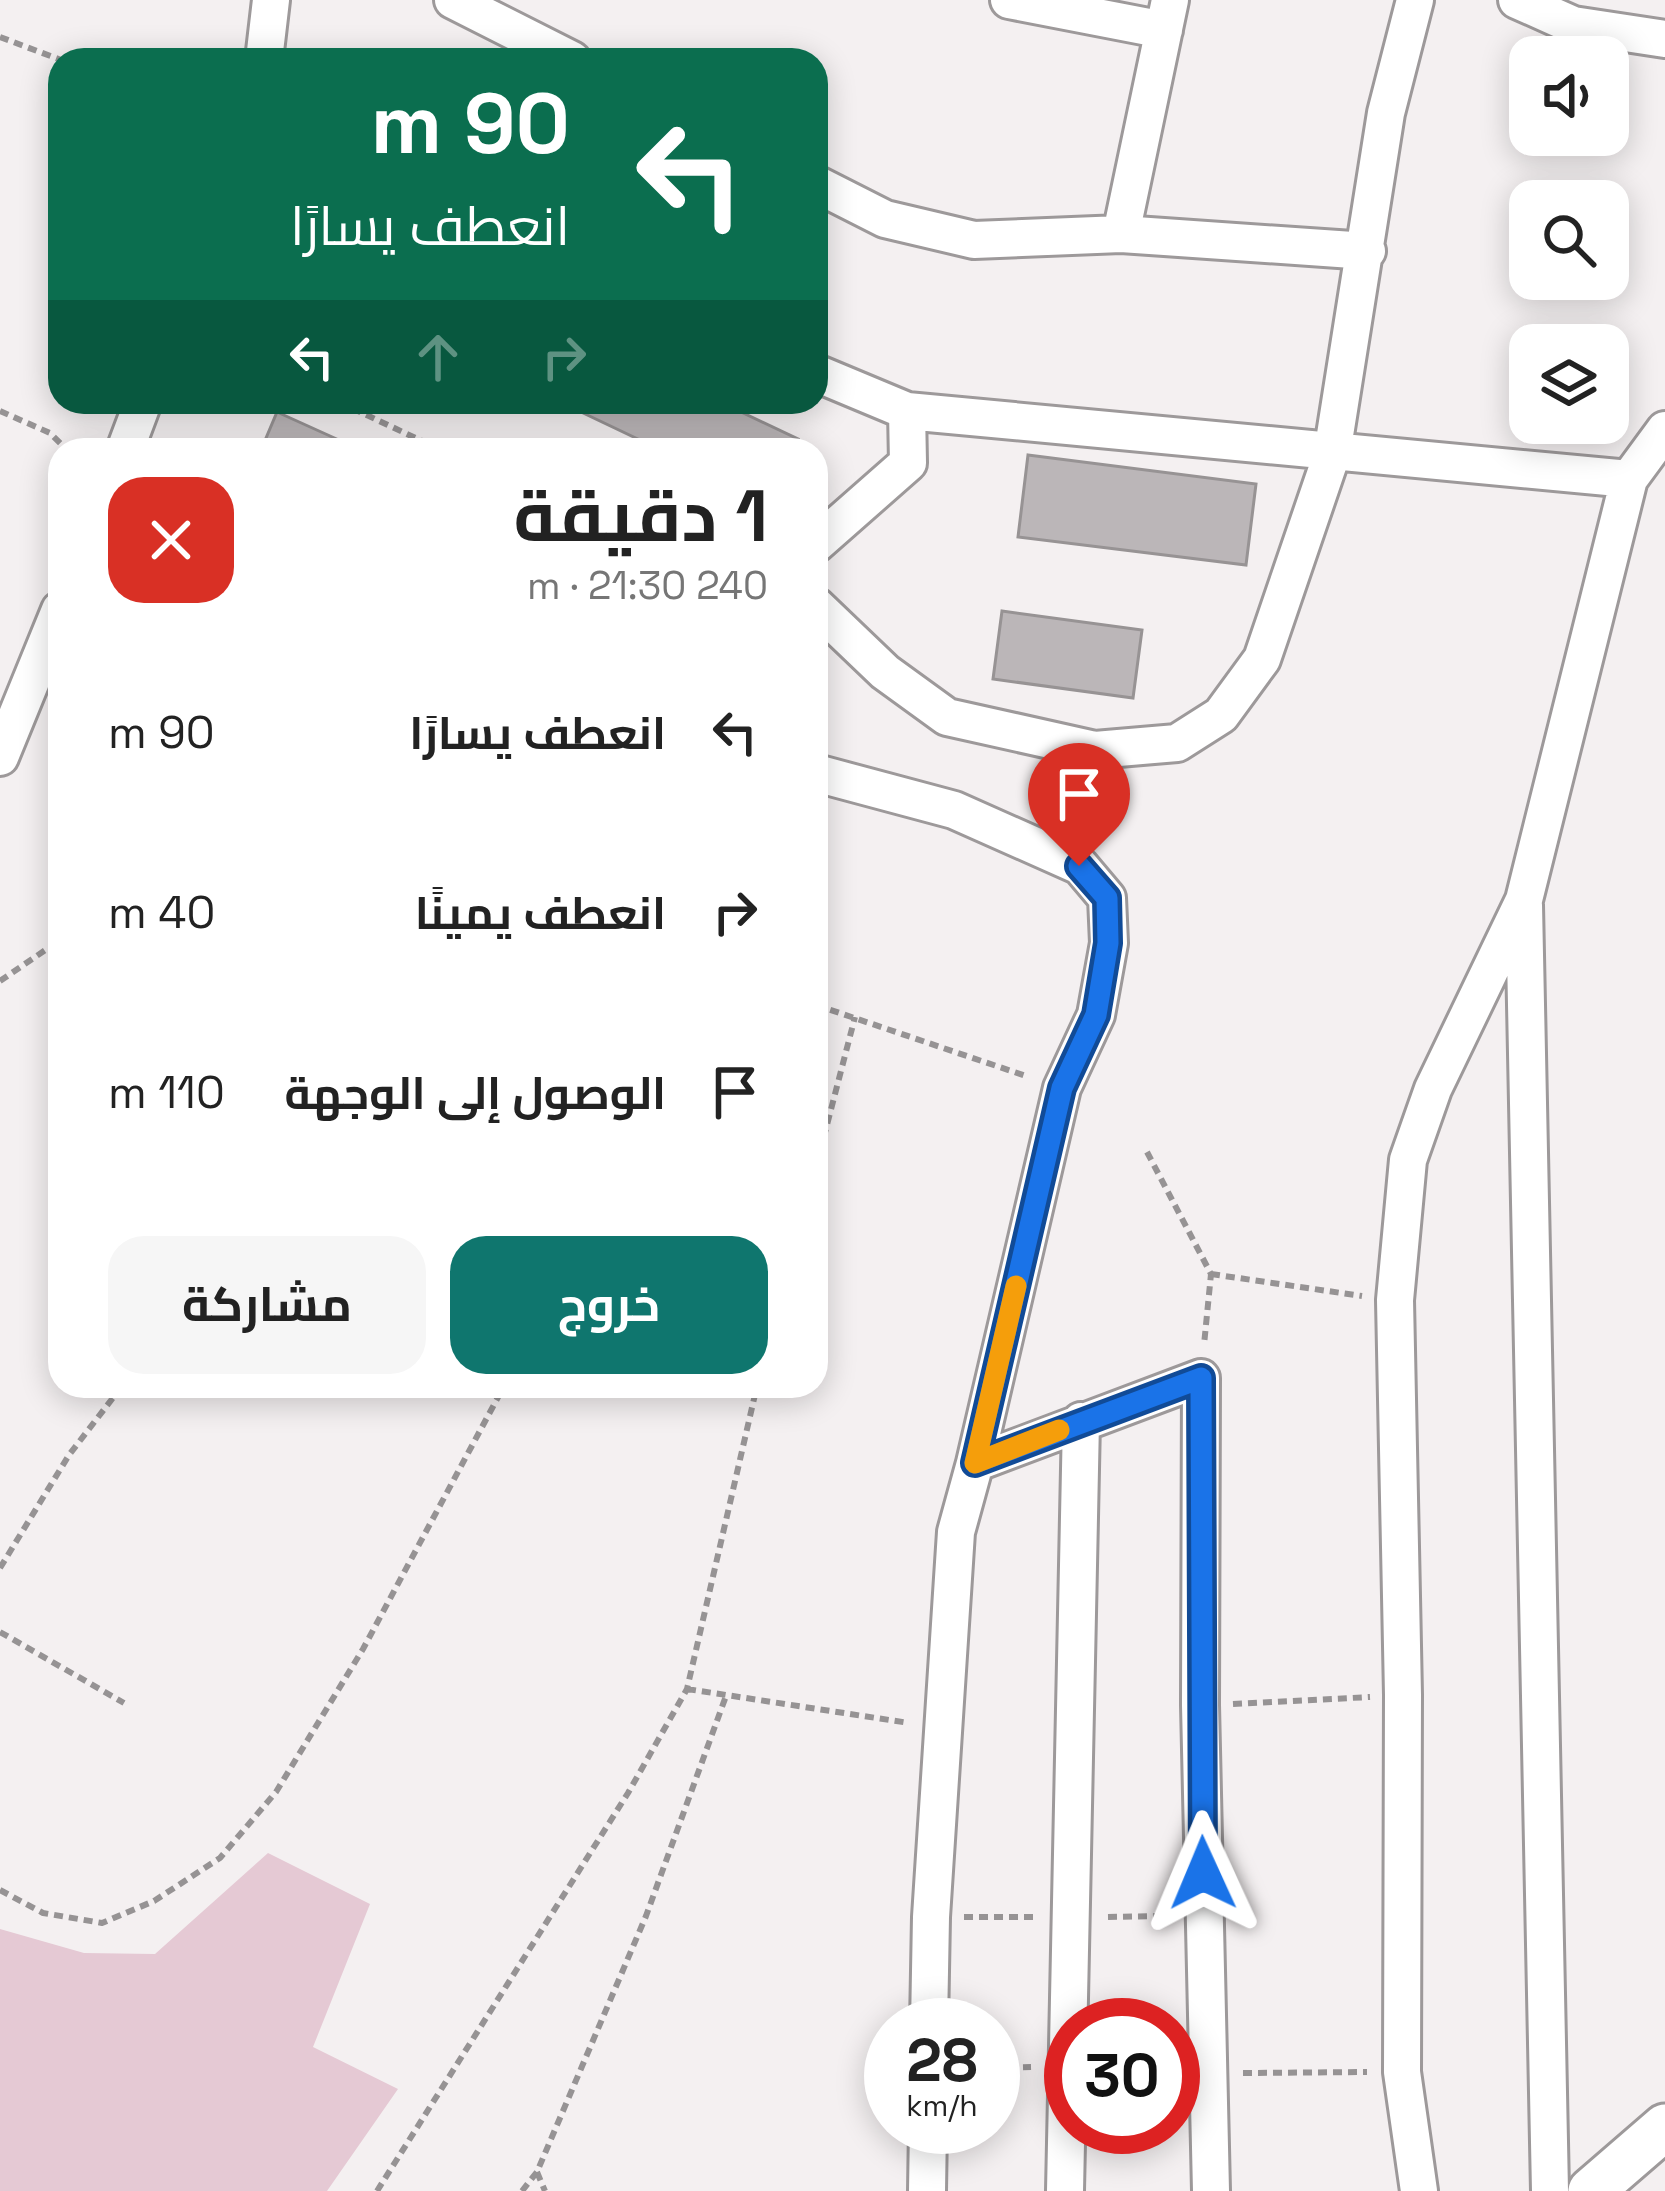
<!DOCTYPE html>
<html lang="ar">
<head>
<meta charset="utf-8">
<style>
	body { margin:0; font-family:"Space Grotesk",Cairo,sans-serif; background:#f6f6f6; color:#222; direction:rtl; height:100vh; display:flex; flex-direction:column; font-size:45px; white-space:nowrap }
	* { box-sizing:border-box; margin:0 }
	p { font-size:39px; color:#767676 }
	.icon { flex:none; width:66px; height:66px; fill:none; stroke:currentColor; stroke-width:2; stroke-linecap:round; stroke-linejoin:round }
	.map { position:relative; flex:1; overflow:hidden; direction:ltr }
	.sheet { position:absolute; left:48px; top:438px; width:780px; height:960px; display:flex; flex-direction:column; background:#fff; border-radius:36px; box-shadow:0 6px 30px #0003; direction:rtl }
	.sheet>* { flex:none }
	.top-card { position:absolute; left:48px; top:48px; width:780px; height:366px; border-radius:36px; box-shadow:0 6px 30px #0003; direction:rtl; background:#0b6e4f; color:#fff; overflow:hidden }
	.controls { position:absolute; left:1509px; top:36px; display:grid; gap:24px }
	.controls a { display:grid; place-items:center; width:120px; height:120px; border-radius:24px; background:#fff; box-shadow:0 6px 30px #0003; font-size:60px }
	.speed { position:absolute; left:864px; top:1998px; display:flex; gap:24px; font-size:60px; font-weight:700; text-align:center }
	.speed>* { display:grid; place-content:center; width:156px; height:156px; border-radius:50%; background:#fff; box-shadow:0 6px 30px #0003; line-height:1 }
	.speed small { font-size:30px; font-weight:400 }
	.speed .limit { border:18px solid #d22; background:#fff; color:#111 }
	.pin { position:absolute; display:grid; place-items:center; width:102px; height:102px; color:#fff; margin:-123px -51px; border-radius:50% 50% 50% 0; rotate:-45deg; box-shadow:0 0 12px #0007 }
	.pin .icon { rotate:45deg }
	.me { position:absolute; width:132px; margin:-66px; rotate:359deg; stroke-linejoin:round; filter:drop-shadow(0 0 9px #0008) }
	.turn { display:flex; align-items:center; gap:42px; height:252px; padding:0 60px; font-size:54px }
	.turn .icon { width:156px; height:156px; stroke-width:2.5 }
	.turn b { display:block; font-size:84px; line-height:102px }
	.lanes { display:flex; align-items:center; height:114px; padding:0 60px; background:#0003; justify-content:center; gap:60px; direction:ltr }
	.lanes .off { opacity:.35 }
	.round { display:grid; place-items:center; flex:none; width:126px; height:126px; border-radius:36px; background:#f6f6f6 }
	.summary { display:flex; align-items:center; justify-content:space-between; height:204px; padding:0 60px }
	h1 { font-size:72px; font-weight:700; line-height:90px }
	.primary-button { display:flex; gap:24px; margin-top:auto; padding:24px 60px }
	.primary-button a { flex:1; height:138px; border-radius:36px; background:#0f766e; color:#fff; font-size:48px; font-weight:700; line-height:138px; text-align:center }
	.primary-button a+a { background:#f6f6f6; color:#222 }
	ul { padding:0; list-style:none }
	li { display:flex; align-items:center; gap:36px; height:180px; padding:0 60px }
	li div { flex:1 }
	li b { display:block; font-size:45px }
	li em { font-style:normal }
	.map>svg:first-child { display:block }
	.green { fill:#e5c9d4 }
	.building { fill:#bbb6b8; stroke:#979394; stroke-width:3 }
	.lines { fill:none; stroke-linecap:round; stroke-linejoin:round }
	.minor-casing { stroke:#9d999a; stroke-width:42 }
	.tertiary-casing { stroke:#9d999a; stroke-width:51 }
	.path { stroke:#969394; stroke-width:6; stroke-dasharray:9 6; stroke-linecap:butt }
	.minor { stroke:#fff; stroke-width:36 }
	.tertiary { stroke:#fff; stroke-width:45 }
	.route-casing { stroke:#114b97; stroke-width:30 }
	.route { stroke:#1a73e8; stroke-width:21 }
	.slow { stroke:#f59e0b; stroke-width:21 }
</style>
</head>
<body>
<div class="map">
<svg width="1665" height="2191" viewBox="0 0 1665 2191">
	<rect width="100%" height="100%" fill="#f4f0f1"/>
	<!-- green -->
	<path class="green" d="M268 1853 370 1904 313 2047 398 2089 327 2191H0V1929L84 1953 155 1954Z"/>
	<!-- building -->
	<path class="building" d="M560 402H720L798 439 792 450H661Z
		M277 412 361 450H261Z
		M1028 455 1256 484 1246 565 1018 537Z
		M1002 611 1142 630 1133 698 993 679Z"/>
	<g class="lines">
		<!-- minor casing -->
		<g class="minor-casing">
			<path id="minor" d="M453 0 572 60
				M1009 0 1164 30
				M1517 0 1573 25 1665 39
				M264 60 271 0
				M816 184 885 219 974 240 1121 234 1367 251
				M1121 234 1170 0
				M816 373 907 411 1629 479
				M125 450 143 402
				M816 544 908 463 907 411
				M816 606 885 672 947 717 1095 750 1177 743 1221 715 1262 659 1332 454 1386 113 1415 0
				M0 757 60 610
				M816 773 954 810 1080 866 1107 898 1109 943 1096 1015 1062 1088 975 1463
				M1524 905 1550 2191
				M929 2025 931 1917 956 1532 975 1463 1201 1378 1200 1705 1211 2191
				M927 2191 928 2127
				M1065 2191 1081 1421
				M1419 2191 1402 2072 1403 1695 1395 1300 1408 1160 1433 1089 1524 900 1629 479 1665 430"/>
		</g>
		<!-- tertiary casing -->
		<g class="tertiary-casing">
			<path id="tertiary" d="M1591 2191 1665 2127"/>
		</g>
		<!-- path -->
		<path class="path" d="M0 37 61 60
			M339 402 441 450
			M0 411 50 433 67 450
			M0 981 60 940
			M816 1005 1029 1077
			M1147 1152 1211 1274 1204 1345
			M816 1167 855 1017
			M1211 1274 1362 1296
			M0 1568 69 1455 122 1386
			M0 1632 124 1703
			M687 1689 909 1723
			M1233 1704 1370 1697
			M0 1890 43 1913 102 1923 154 1901 220 1858 276 1792 363 1649 504 1386
			M964 1917H1035
			M1108 1917 1167 1916
			M993 2068 1031 2067
			M1243 2073 1367 2072
			M537 2172 545 2191
			M377 2191 628 1793 687 1689 757 1386
			M522 2191 537 2172 646 1916 726 1696"/>
		<!-- minor -->
		<use href="#minor" class="minor"/>
		<!-- tertiary -->
		<use href="#tertiary" class="tertiary"/>
	</g>
	<g class="lines">
		<!-- route casing -->
		<g class="route-casing">
			<path id="route" d="M1079 866 1107 898 1108 943 1096 1015 1062 1088 975 1463 1201 1378 1203 1873"/>
		</g>
		<!-- route -->
		<use href="#route" class="route"/>
		<!-- slow -->
		<path class="slow" d="M1016 1286 975 1463 1059 1430"/>
	</g>
</svg>
<div class="controls">
<a><svg class="icon" aria-label="sound" viewBox="0 0 24 24"><path d="M4 9h4l5-4v14l-5-4H4zM17 9q2 3 0 6"/></svg></a>
<a><svg class="icon" aria-label="search" viewBox="0 0 24 24"><circle cx="10" cy="10" r="6"/><path d="M15 15l6 6"/></svg></a>
<a><svg class="icon" aria-label="layers" viewBox="0 0 24 24"><path d="M12 4l9 5-9 5-9-5zM3 14l9 5 9-5"/></svg></a>
</div>
<div class="speed"><div>28<small>km/h</small></div><div class="limit">30</div></div>
<div class="pin" style="left:1079px;top:866px;background:#d93025"><svg class="icon" aria-label="arrive" viewBox="0 0 24 24"><path d="M6 21V4h12l-3 4 3 4H6"/></svg></div>
<svg class="me" style="left:1203px;top:1873px" viewBox="-20 -20 40 40"><path d="M0-17L14 15 0 8-14 15z" fill="#1a73e8" stroke="#fff" stroke-width="4"/></svg>
<div class="top-card">
<div class="turn"><svg class="icon" aria-label="left" viewBox="0 0 24 24"><path d="M17 20v-9H6M10 6l-5 5 5 5"/></svg><div><b>90 m</b>انعطف يسارًا</div></div>
<div class="lanes"><svg class="icon" aria-label="left" viewBox="0 0 24 24"><path d="M17 20v-9H6M10 6l-5 5 5 5"/></svg><svg class="icon off" aria-label="ahead" viewBox="0 0 24 24"><path d="M12 20V5M6 11l6-6 6 6"/></svg><svg class="icon off" aria-label="right" viewBox="0 0 24 24"><path d="M7 20v-9h11M14 6l5 5-5 5"/></svg></div>
</div>
<section class="sheet">
<div class="summary"><div><h1>1 دقيقة</h1><p>240 m · 21:30</p></div><a class="round" style="background:#d93025;color:#fff"><svg class="icon" aria-label="close" viewBox="0 0 24 24"><path d="M6 6l12 12M18 6L6 18"/></svg></a></div>
<ul>
<li><svg class="icon" aria-label="left" viewBox="0 0 24 24"><path d="M17 20v-9H6M10 6l-5 5 5 5"/></svg><div><b>انعطف يسارًا</b></div><em>90 m</em></li>
<li><svg class="icon" aria-label="right" viewBox="0 0 24 24"><path d="M7 20v-9h11M14 6l5 5-5 5"/></svg><div><b>انعطف يمينًا</b></div><em>40 m</em></li>
<li><svg class="icon" aria-label="arrive" viewBox="0 0 24 24"><path d="M6 21V4h12l-3 4 3 4H6"/></svg><div><b>الوصول إلى الوجهة</b></div><em>110 m</em></li>
</ul>
<div class="primary-button"><a>خروج</a><a>مشاركة</a></div>
</section>
</div>
</body>
</html>
